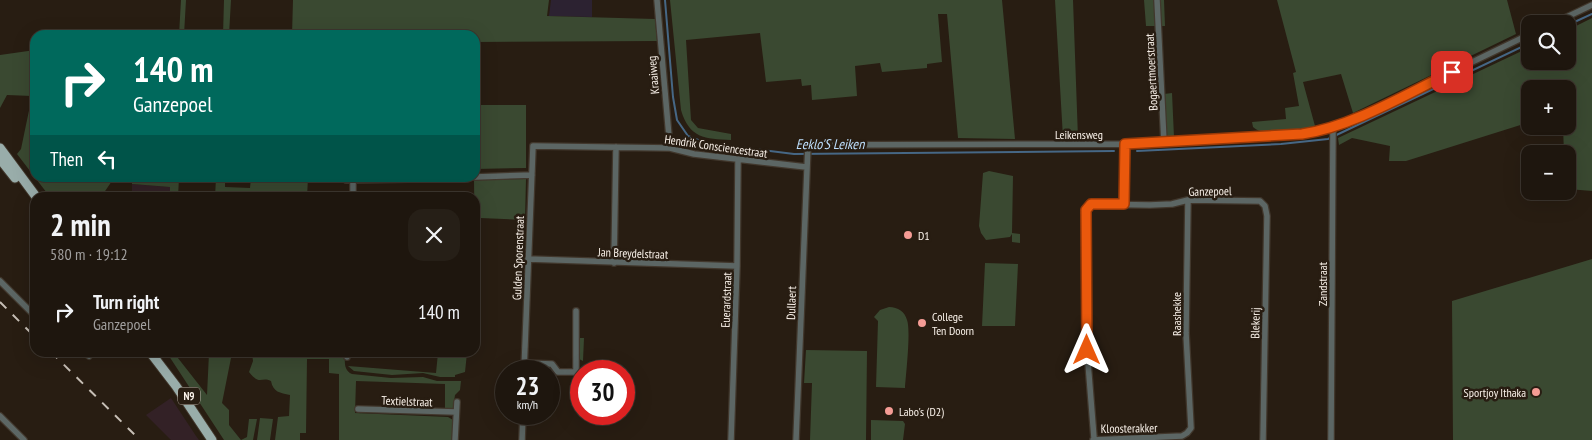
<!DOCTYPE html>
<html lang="en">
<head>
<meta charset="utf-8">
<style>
	body { margin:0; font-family:"PT Sans Narrow",sans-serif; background:#261f17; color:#f1f3f6; height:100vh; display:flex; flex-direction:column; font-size:19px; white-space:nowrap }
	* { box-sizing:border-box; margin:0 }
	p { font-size:16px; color:#a19f9e }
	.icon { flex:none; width:28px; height:28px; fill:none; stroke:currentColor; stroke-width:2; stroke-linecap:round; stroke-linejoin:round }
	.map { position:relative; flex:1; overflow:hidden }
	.drawer { position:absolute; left:30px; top:192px; width:450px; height:165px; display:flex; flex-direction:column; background:#1e160e; border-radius:15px; box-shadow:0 5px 20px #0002,0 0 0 1px #3c352e }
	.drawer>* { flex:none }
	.top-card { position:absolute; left:30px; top:30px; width:450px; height:152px; border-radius:15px; box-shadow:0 5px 20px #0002,0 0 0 1px #3c352e; background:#00695c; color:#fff; overflow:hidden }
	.buttons { position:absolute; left:1521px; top:15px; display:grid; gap:10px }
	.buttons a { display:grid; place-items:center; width:55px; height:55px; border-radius:10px; background:#1e160e; box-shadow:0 5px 20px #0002,0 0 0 1px #3c352e; font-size:25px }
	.speed { position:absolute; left:495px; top:360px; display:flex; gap:10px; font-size:25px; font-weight:700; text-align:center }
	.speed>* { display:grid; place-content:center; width:65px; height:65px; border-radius:50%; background:#1e160e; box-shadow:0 5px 20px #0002,0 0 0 1px #3c352e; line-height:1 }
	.speed small { font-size:12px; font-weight:400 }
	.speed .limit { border:8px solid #d22; background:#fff; color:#111 }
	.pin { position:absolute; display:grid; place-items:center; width:42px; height:42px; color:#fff; margin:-21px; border-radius:10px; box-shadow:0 2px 8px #0006 }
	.me { position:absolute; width:55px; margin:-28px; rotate:0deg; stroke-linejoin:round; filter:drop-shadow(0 0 4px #0008) }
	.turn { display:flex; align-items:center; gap:18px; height:105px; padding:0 20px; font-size:22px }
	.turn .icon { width:65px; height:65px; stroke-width:2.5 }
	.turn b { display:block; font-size:35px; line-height:42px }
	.then { display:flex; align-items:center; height:48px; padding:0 20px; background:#0003; gap:10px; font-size:19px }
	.round { display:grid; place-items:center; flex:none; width:52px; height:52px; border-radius:15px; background:#261f17 }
	.overview { display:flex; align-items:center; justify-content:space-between; height:85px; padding:0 20px }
	h1 { font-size:30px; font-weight:800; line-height:38px }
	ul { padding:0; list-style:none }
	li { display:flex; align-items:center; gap:15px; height:70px; padding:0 20px }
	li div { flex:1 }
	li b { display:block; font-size:19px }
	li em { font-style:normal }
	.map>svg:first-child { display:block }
	.commercial { fill:#332126 }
	.industrial { fill:#2c2231 }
	.green { fill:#3a4931 }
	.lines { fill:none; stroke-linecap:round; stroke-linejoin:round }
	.stream { stroke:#466785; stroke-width:2 }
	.minor-casing { stroke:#41372c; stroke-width:8 }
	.primary-casing { stroke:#41372c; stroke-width:11 }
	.minor { stroke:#5c6664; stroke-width:5.5 }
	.primary { stroke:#99adaa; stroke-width:9 }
	.rail { stroke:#c7bfb6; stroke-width:2; stroke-dasharray:9 9; stroke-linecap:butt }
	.route-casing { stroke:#983908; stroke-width:12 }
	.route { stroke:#ea580c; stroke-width:9 }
	.poi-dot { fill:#f59c95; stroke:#281d12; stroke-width:2 }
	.labels { text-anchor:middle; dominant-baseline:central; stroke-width:5; stroke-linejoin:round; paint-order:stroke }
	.shield { fill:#281d12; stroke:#bbb2a9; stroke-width:1 }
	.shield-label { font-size:11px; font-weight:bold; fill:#faf2ea }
	.street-label { font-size:12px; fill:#faf2ea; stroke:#281d12 }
	.poi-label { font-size:12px; fill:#faf2ea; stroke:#281d12; text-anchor:start }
	.water-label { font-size:14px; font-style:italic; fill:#bddefc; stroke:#281d12 }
</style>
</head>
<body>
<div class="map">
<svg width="1592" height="440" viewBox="0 0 1592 440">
	<rect width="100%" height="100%" fill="#281d12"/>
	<!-- commercial -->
	<path class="commercial" d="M132 184 170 187V197L132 198Z
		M171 398 196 436 199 440H171L146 415Z"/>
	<!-- industrial -->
	<path class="industrial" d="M551 0H592V17L549 16Z"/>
	<!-- green -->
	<path class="green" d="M181 0H186L184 35H179Z
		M224 0H231L229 35H223Z
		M293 0H549L547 16 655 19 657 41 475 42V35H292Z
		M670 0H1002L1015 139 958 138 947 14H938L942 62 927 64V68L882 72 880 63 855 66 857 96 812 100 811 85 802 86 801 79 766 82 760 33 686 40 691 120 698 128 731 134V140C705 139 689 138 681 110Z
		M1055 0H1073L1078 138H1063Z
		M1144 0H1164L1165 26H1146Z
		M1277 0H1507L1516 34 1353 113 1341 74 1303 82 1315 126C1300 129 1264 138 1253 127L1252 122 1286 119 1285 108 1299 106 1293 73 1296 72Z
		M1592 18V191L1568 189V154H1564L1563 126H1568V89H1530V122L1406 161H1389L1390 146 1352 138 1339 145 1338 138 1530 47V61H1568V30Z
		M35 50V178H114L101 197H50L17 154 21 149 32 96 7 95 0 108V55Z
		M1172 93 1174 137 1166 138 1164 94Z
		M475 105H526V168L475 169Z
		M989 171 1013 176 1012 233 1020 234V243L1012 242V234L1010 237 986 240 981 233 979 226 983 173Z
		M132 178H179L178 197H170V187L132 184Z
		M216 178H225V187L250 188 251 178H308L307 197H215Z
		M526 179 525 220 480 218 475 267 474 180Z
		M1592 259V440H1453L1452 301Z
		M985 263 1018 264 1015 326H982Z
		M889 307C898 307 905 312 907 320 911 330 906 374 905 388L876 387 878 321 874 317 880 310Z
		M579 338H584L583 361 579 359Z
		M806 350 867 351 866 440H810L812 383H804Z
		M345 352C345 361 343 370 352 374L391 378 423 377 437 381H461L460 390 455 395 453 408 445 410V384L356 381 355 413 448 417 453 420 452 440H339V374L329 373V359H307L306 433H300V440H275L278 417 289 416 290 395C280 393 273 392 271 381 261 376 260 386 249 372L253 361 252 353Z
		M167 353H174L207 395 209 353H232L222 403 229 410V425L241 440 247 437 249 419H257L253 440H224Z
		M438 353H467L465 372 455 375V377H440L423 373 392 375 354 371 348 366 436 373Z
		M260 418 273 419 270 440H257Z
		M871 420 903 421 905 424 903 440H871Z"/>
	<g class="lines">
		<!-- stream -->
		<path class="stream" d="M665 0 673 97 677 120 688 136 706 143 794 154 1114 151
			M1568 25 1592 14
			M1137 151 1281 144 1328 139 1530 43"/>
		<!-- minor casing -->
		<g class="minor-casing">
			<path id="minor" d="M657 0 670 148
				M1157 0 1164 142
				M1552 24 1592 5
				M475 177 532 175
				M344 178 346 180H353V198
				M353 180 465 178
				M1124 204 1125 144
				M528 259 737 266
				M614 263 616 147
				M0 281 35 316
				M84 352 89 356
				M347 357 348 352
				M524 363 552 364 558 372H576V311
				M524 371 533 146 670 148 694 154 806 167
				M358 409 456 412
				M0 416 24 440
				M1094 438 1087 350 1086 210 1091 204 1150 205 1172 204 1188 200 1260 201 1265 206 1267 216 1263 440
				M455 440 457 402
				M522 440 523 414
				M731 440 737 266 738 160
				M796 440 808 145 1125 144 1302 134 1323 131 1342 125 1530 34
				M1093 440 1182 436 1187 433 1191 428 1186 333 1188 200
				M1331 440 1333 128"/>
		</g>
		<!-- primary casing -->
		<g class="primary-casing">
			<path id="primary" d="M0 148 37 198
				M0 159 15 178
				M150 352 176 386 212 440"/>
		</g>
		<!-- minor -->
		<use href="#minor" class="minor"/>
		<!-- primary -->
		<use href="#primary" class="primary"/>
		<!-- rail -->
		<path class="rail" d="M0 302 35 337
			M51 352 140 440"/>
	</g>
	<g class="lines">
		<!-- route casing -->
		<g class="route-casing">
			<path id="route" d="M1087 350 1086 210 1091 204H1124L1125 144 1302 134C1352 127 1406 94 1452 72"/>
		</g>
		<!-- route -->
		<use href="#route" class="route"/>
	</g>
	<!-- markers -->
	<g class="poi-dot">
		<circle cx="908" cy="235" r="5"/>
		<circle cx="922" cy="323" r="5"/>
		<circle cx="1536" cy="392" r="5"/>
		<circle cx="889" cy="411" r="5"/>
	</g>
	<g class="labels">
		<!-- shield labels -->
		<rect class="shield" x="178" y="387.5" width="22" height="17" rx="4"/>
		<g class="shield-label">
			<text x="189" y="396">N9</text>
		</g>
		<!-- street labels -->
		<g class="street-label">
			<text transform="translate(1151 72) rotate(-93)">Bogaertmoerstraat</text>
			<text transform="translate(653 75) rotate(-95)">Kraaiweg</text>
			<text x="1079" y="134">Leikensweg</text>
			<text transform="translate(716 146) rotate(8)">Hendrik Consciencestraat</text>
			<text transform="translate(1210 191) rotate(-1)">Ganzepoel</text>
			<text transform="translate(633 253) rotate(2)">Jan Breydelstraat</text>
			<text transform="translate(518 258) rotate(-88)">Gulden Sporenstraat</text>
			<text transform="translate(1322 284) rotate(-90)">Zandstraat</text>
			<text transform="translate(726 300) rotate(-88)">Euerardstraat</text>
			<text transform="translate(791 303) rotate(-88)">Dullaert</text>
			<text transform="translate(1176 314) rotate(-90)">Raashekke</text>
			<text transform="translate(1255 323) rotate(-89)">Blekerij</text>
			<text transform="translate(407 401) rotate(2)">Textielstraat</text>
			<text transform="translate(1129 428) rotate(-1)">Kloosterakker</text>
		</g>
		<!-- poi labels -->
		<g class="poi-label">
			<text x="918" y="235">D1</text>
			<text x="932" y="316">College<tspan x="932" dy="14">Ten Doorn</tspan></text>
			<text x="1526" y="392" text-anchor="end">Sportjoy Ithaka</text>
			<text x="899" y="411">Labo's (D2)</text>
		</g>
		<!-- water labels -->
		<g class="water-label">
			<text x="830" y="144">Eeklo'S Leiken</text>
		</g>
	</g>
</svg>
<div class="buttons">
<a><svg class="icon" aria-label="search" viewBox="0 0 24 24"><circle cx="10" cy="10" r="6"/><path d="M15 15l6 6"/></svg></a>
<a>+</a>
<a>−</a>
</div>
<div class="speed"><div>23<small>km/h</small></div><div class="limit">30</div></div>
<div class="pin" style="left:1452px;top:72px;background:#d93025"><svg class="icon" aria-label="arrive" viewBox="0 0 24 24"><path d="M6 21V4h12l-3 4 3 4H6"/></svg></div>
<svg class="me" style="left:1087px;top:350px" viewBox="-20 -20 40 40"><path d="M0-17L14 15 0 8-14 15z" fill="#ea580c" stroke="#fff" stroke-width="4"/></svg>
<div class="top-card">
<div class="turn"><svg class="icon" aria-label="right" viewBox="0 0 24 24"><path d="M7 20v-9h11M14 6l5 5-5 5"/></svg><div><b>140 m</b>Ganzepoel</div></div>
<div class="then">Then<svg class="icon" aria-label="left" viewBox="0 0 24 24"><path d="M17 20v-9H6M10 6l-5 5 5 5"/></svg></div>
</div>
<section class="drawer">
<div class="overview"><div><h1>2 min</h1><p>580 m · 19:12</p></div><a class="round"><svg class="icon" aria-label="close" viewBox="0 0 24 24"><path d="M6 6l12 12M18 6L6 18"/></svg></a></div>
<ul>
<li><svg class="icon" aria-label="right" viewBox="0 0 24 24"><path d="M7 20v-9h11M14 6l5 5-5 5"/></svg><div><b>Turn right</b><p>Ganzepoel</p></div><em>140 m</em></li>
</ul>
</section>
</div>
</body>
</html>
